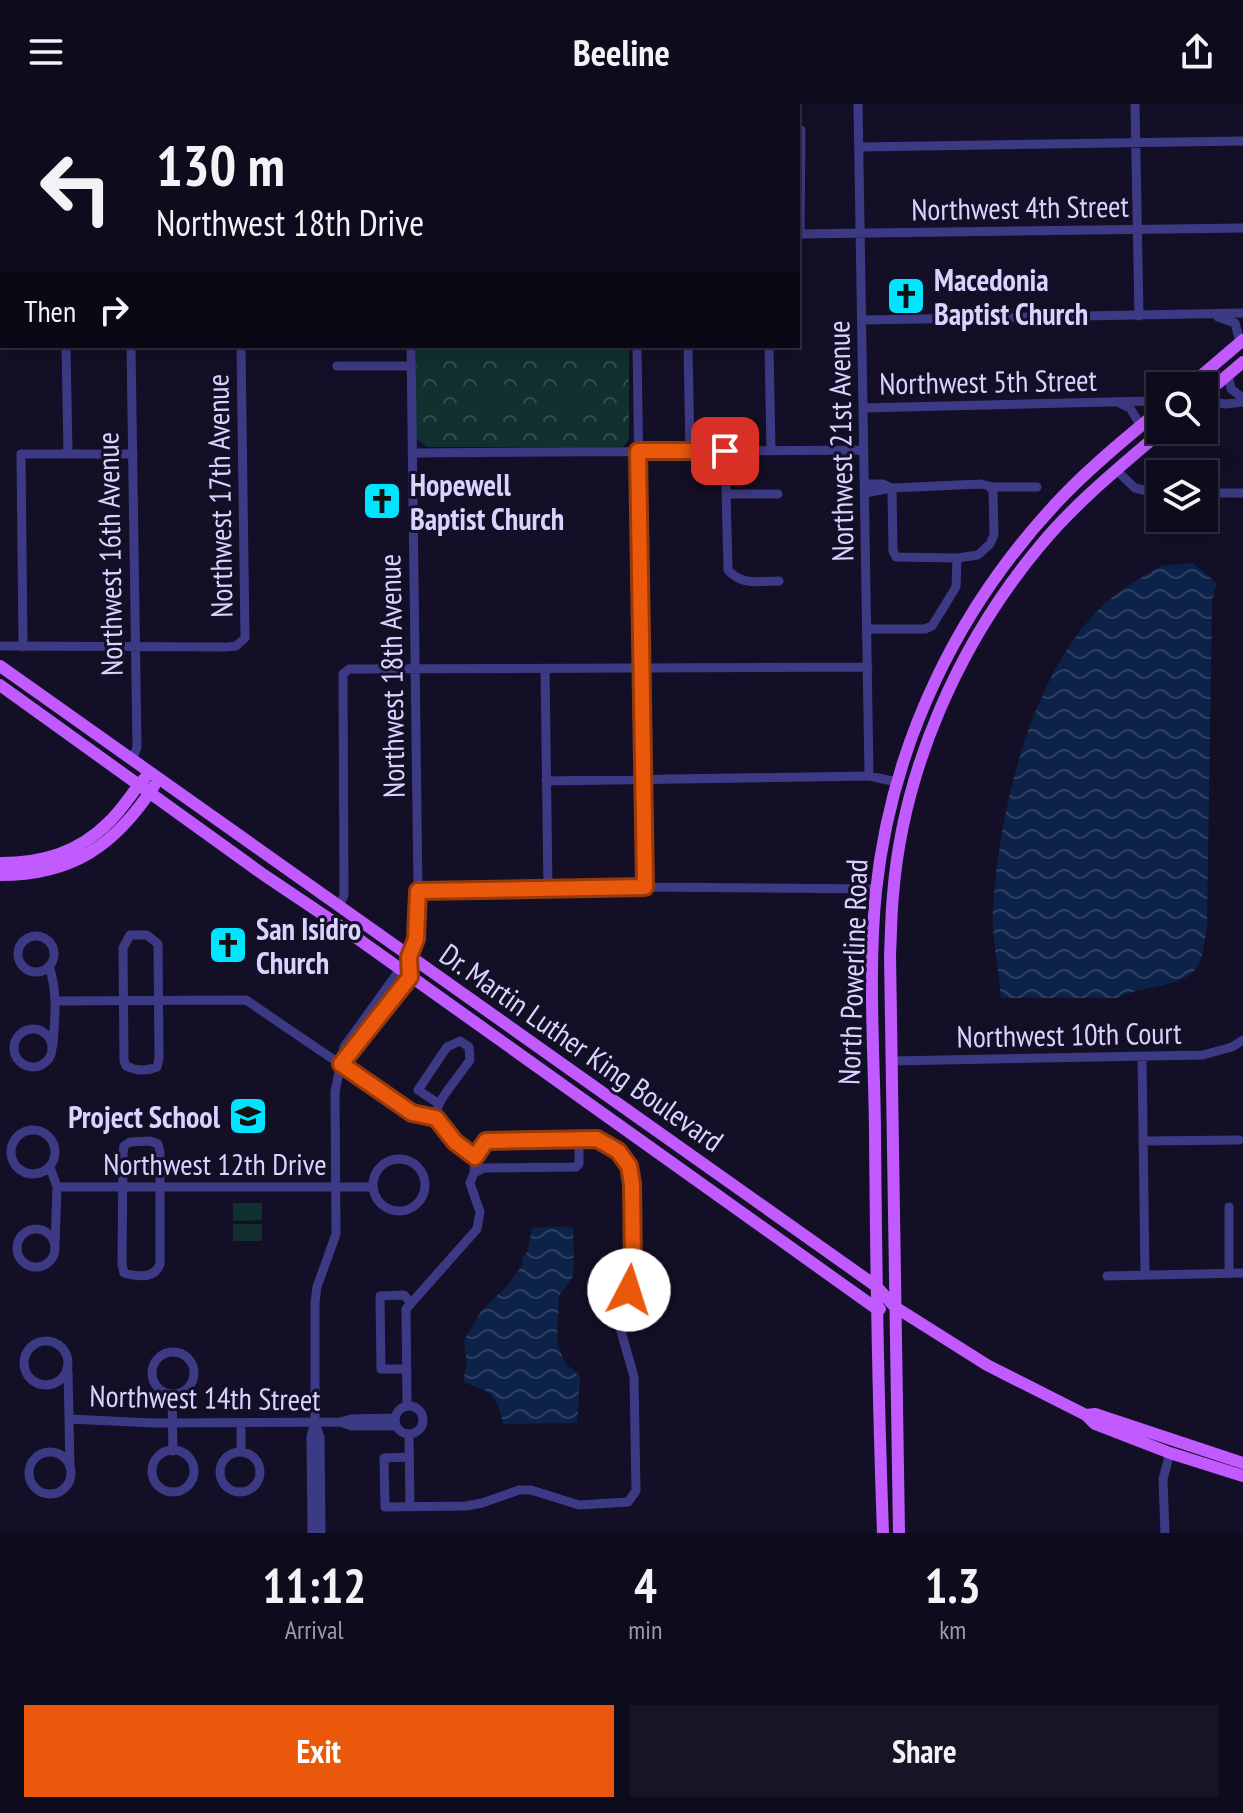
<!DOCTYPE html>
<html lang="en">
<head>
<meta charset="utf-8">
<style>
	body { margin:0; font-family:"PT Sans Narrow",sans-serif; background:#171425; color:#f1f3f6; height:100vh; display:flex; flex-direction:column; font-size:30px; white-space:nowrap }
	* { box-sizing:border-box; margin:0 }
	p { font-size:26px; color:#9b9ba3 }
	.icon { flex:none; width:44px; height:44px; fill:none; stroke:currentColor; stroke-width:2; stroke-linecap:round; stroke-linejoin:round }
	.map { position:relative; height:1429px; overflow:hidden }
	.sheet { display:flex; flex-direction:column; background:#0e0b1c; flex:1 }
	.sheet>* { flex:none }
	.hud { position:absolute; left:0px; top:0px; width:800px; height:244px; box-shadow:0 8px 32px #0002,0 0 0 2px #2e2b3b; background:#0e0b1c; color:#f1f3f6; overflow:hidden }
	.tools { position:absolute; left:1146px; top:268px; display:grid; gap:16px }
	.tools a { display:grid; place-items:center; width:72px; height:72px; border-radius:0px; background:#0e0b1c; box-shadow:0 8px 32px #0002,0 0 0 2px #2e2b3b; font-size:40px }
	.pin { position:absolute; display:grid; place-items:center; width:68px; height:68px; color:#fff; margin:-34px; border-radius:16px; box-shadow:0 4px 12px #0006 }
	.me { position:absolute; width:88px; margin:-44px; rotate:5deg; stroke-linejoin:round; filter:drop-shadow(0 0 6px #0008) }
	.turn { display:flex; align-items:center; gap:28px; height:168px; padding:0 24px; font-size:36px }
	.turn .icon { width:104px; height:104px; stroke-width:2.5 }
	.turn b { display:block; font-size:56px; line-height:68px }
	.then { display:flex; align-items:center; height:76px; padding:0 24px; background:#0003; gap:16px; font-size:30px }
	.eta { display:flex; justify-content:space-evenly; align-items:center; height:136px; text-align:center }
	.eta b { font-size:48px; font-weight:600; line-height:56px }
	.action { display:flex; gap:16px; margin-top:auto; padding:16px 24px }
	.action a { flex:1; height:92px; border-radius:0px; background:#ea580c; color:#fff; font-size:32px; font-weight:600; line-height:92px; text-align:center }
	.action a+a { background:#171425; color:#f1f3f6 }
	header { display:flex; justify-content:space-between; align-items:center; height:104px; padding:0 24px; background:#0e0b1c; font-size:36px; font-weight:600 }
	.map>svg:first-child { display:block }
	.park { fill:url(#park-crowns) }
	.pitch { fill:#12302f }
	.water { fill:url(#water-waves) }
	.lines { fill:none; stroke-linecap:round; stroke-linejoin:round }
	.minor { stroke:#3d3a85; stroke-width:9 }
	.major { stroke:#c25bff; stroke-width:12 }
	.route-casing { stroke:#983908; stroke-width:20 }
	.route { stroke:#ea580c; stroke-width:14 }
	.labels { text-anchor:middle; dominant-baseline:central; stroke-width:6; stroke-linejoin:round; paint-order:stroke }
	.street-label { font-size:30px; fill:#d9d4ff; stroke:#130f26 }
	.poi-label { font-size:30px; font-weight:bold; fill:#d9d4ff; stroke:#130f26; text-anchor:start }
</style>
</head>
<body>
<header><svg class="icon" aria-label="menu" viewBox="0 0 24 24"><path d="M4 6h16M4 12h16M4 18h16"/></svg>Beeline<svg class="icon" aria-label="share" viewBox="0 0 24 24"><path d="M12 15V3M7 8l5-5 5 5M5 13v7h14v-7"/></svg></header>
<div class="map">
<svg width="1243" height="1429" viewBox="0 0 1243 1429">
	<defs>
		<pattern id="park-crowns" width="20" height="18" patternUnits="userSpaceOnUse" patternTransform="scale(2)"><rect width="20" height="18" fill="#12302f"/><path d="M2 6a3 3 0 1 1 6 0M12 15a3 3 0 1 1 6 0" fill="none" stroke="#344d4e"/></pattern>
		<pattern id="water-waves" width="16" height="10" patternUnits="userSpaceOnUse" patternTransform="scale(2)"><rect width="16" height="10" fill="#0c2248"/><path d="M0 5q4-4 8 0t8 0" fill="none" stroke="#2f4163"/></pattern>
	</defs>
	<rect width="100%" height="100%" fill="#130f26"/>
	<!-- park -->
	<path class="park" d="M416 242H629V335L623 343H427L416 334Z"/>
	<!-- pitch -->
	<path class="pitch" d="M566 268 585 274 573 313 553 307Z
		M478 281H514V306H478Z
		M233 1099H262V1116L233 1117Z
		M233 1120H262V1137H233Z"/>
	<!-- water -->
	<path class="water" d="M1193 459 1217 479 1212 496 1207 823C1205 834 1204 845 1201 855 1191 886 1141 880 1118 894H1001C999 867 992 837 993 809 998 704 1037 532 1136 477 1144 472 1153 465 1162 462 1172 460 1183 460 1193 459Z
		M563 1122 573 1124 574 1163 572 1174 559 1192 557 1240 565 1259 580 1272 577 1319 504 1320C500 1311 499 1296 489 1289 481 1283 471 1283 463 1277L467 1261 464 1236 482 1206 508 1181 523 1160 522 1154 527 1149 532 1124Z"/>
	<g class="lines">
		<!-- minor -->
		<path class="minor" d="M127 0V2
			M236 0V2
			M321 0V2
			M406 0V2
			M858 0 869 672
			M1135 0 1139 212
			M860 43 1243 37
			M798 130 1243 124
			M800 130 801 26
			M1218 213 1235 219 1240 238
			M862 216 1243 209
			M66 242 68 350
			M131 242 137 643 132 657
			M637 242 645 783
			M688 242 690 347
			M769 242 771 346
			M337 262H411
			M1228 271 1231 285 1243 294
			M1204 297 1226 300 1243 298
			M1121 300 1130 304 1141 322
			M863 304 1150 297 1160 302
			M725 347 728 466C742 482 759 477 779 477
			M412 349 864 346
			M1116 366 1135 384 1160 390
			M865 380H883L892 384
			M992 383H1037
			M892 384 893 447 896 453 957 454
			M865 389 892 384 981 380 989 382 993 387 994 431 990 440 978 451 957 454 956 483 932 522 925 525H867
			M1204 389H1243
			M726 390H778
			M0 542 227 543 236 542 245 534 241 242
			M23 543 21 350H133
			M545 565 548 785
			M546 677 869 672 897 678
			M418 787 645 783 877 785
			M339 803 344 791 343 570 349 565 868 563
			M130 831H147L158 840 159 955 157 963C147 967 136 967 126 962L124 956 123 844Z
			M18 850a18 18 0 1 1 36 0a18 18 0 1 1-36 0Z
			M49 862C58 889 55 912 53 941
			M57 897 246 896 412 1009 436 1014
			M14 944a19 19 0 1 1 38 0a19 19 0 1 1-38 0Z
			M1142 952 1145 1171
			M892 957 1203 951 1232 943 1243 936
			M341 960 410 873V867
			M439 1000 418 986 447 943 460 937 469 943 470 956C434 1007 416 1010 475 1053
			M11 1048a22 22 0 1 1 44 0a22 22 0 1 1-44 0Z
			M150 1037 158 1040 160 1048V1160C155 1175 138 1173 124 1169L122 1160 123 1049 124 1042 130 1038Z
			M1144 1037 1239 1036
			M373 1081a26 26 0 1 1 52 0a26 26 0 1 1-52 0Z
			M50 1063 57 1083 55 1140
			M57 1083H373
			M1229 1103V1170
			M17 1144a19 19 0 1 1 38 0a19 19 0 1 1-38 0Z
			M1107 1172 1243 1169
			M24 1259a22 22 0 1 1 44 0a22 22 0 1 1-44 0Z
			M152 1269a21 21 0 1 1 42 0a21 21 0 1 1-42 0Z
			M407 1265H381L380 1192 404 1191 411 1199
			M68 1267 70 1364
			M172 1290 173 1347
			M395 1316a14 14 0 1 1 28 0a14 14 0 1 1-28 0Z
			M407 1302 406 1205 477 1125 480 1108 470 1079 474 1069 484 1064 576 1063 579 1060V1036
			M69 1315 153 1319 340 1318 351 1315 395 1314
			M340 1318 352 1322H396
			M241 1319V1348
			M315 1319 320 1333 321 1429
			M409 1330 410 1403
			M152 1367a21 21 0 1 1 42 0a21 21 0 1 1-42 0Z
			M220 1368a20 20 0 1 1 40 0a20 20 0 1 1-40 0Z
			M29 1369a21 21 0 1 1 42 0a21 21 0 1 1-42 0Z
			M409 1353 384 1354 385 1403 466 1402 482 1399 519 1386H531L579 1401 628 1398 636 1387 634 1273 619 1220 629 1186 633 1160 632 1080 629 1062 618 1047 597 1035 486 1037 475 1053 474 1069
			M312 1429 311 1332 315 1319V1199L317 1183 336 1130 335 988 344 943 409 853 416 835 418 787 411 242
			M1165 1429 1163 1375 1170 1349"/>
		<!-- major -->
		<path class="major" d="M1189 282 1243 236
			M1204 291 1243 258
			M0 562 876 1182 895 1203 987 1261 1086 1311 1095 1320 1170 1349 1243 1372
			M0 581 264 771 340 822 877 1205H880
			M0 759C42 759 78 749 109 718 123 705 132 688 145 674
			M0 771C72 771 115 742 154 682
			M1086 1311 1095 1310 1243 1359
			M883 1429C878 1294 876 1160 875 1025 874 947 868 866 876 787 892 637 960 499 1064 391 1093 361 1127 333 1160 306
			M899 1429 890 852C891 831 891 811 893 791 903 665 959 539 1039 443 1075 399 1120 363 1163 326"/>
	</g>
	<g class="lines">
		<!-- route casing -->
		<g class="route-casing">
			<path id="route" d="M629 1186 633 1160 632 1080 629 1062 618 1047 597 1035 486 1037 475 1053 455 1038 436 1014 412 1009 341 960 410 873 409 853 416 835 418 787 645 783 638 347H725"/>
		</g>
		<!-- route -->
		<use href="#route" class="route"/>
	</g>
	<!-- icons -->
	<defs>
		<g id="church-square" transform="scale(2)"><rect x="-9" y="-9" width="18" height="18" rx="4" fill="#00e5ff" stroke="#130f26"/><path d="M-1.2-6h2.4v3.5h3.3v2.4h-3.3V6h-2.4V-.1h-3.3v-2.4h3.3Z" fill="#111"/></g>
		<g id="school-square" transform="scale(2)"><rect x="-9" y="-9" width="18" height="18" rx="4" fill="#00e5ff" stroke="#130f26"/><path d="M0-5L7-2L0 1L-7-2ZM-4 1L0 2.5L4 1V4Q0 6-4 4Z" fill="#111"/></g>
	</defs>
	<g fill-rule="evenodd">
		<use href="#church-square" x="906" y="192"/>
		<use href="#church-square" x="382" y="397"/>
		<use href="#church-square" x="228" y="841"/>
		<use href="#school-square" x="248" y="1012"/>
	</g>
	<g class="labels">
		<!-- street labels -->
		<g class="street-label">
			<text transform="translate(1020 103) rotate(-1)">Northwest 4th Street</text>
			<text transform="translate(988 277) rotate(-1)">Northwest 5th Street</text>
			<text transform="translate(840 337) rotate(-91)">Northwest 21st Avenue</text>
			<text transform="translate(219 392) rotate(-91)">Northwest 17th Avenue</text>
			<text transform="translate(109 450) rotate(-91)">Northwest 16th Avenue</text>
			<text transform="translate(391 572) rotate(-91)">Northwest 18th Avenue</text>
			<text transform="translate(852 868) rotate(-88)">North Powerline Road</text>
			<text transform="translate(1069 930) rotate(-1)">Northwest 10th Court</text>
			<text transform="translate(582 943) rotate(35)">Dr. Martin Luther King Boulevard</text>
			<text x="215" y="1059">Northwest 12th Drive</text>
			<text transform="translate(205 1293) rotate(1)">Northwest 14th Street</text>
		</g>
		<!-- poi labels -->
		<g class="poi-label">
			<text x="934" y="175">Macedonia<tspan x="934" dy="34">Baptist Church</tspan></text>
			<text x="410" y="380">Hopewell<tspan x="410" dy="34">Baptist Church</tspan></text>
			<text x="256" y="824">San Isidro<tspan x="256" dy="34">Church</tspan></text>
			<text x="220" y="1012" text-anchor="end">Project School</text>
		</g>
	</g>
</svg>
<div class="tools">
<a><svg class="icon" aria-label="search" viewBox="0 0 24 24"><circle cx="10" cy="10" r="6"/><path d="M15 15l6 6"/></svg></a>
<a><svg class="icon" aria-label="layers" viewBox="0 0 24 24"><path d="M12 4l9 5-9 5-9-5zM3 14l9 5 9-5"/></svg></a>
</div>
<div class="pin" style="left:725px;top:347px;background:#d93025"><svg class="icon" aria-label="arrive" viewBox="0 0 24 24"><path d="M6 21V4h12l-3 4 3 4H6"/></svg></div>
<svg class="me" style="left:629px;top:1186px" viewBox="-20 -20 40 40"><circle r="19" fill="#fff"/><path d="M0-13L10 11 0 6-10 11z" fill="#ea580c"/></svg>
<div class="hud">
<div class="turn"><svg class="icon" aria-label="left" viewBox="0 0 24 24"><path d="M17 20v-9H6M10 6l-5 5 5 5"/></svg><div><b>130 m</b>Northwest 18th Drive</div></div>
<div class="then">Then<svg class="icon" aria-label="right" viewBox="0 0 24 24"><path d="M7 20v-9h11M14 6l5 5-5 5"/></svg></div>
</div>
</div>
<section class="sheet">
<div class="eta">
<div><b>11:12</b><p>Arrival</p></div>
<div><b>4</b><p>min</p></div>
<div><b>1.3</b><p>km</p></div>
</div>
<div class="action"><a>Exit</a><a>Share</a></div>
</section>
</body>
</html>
